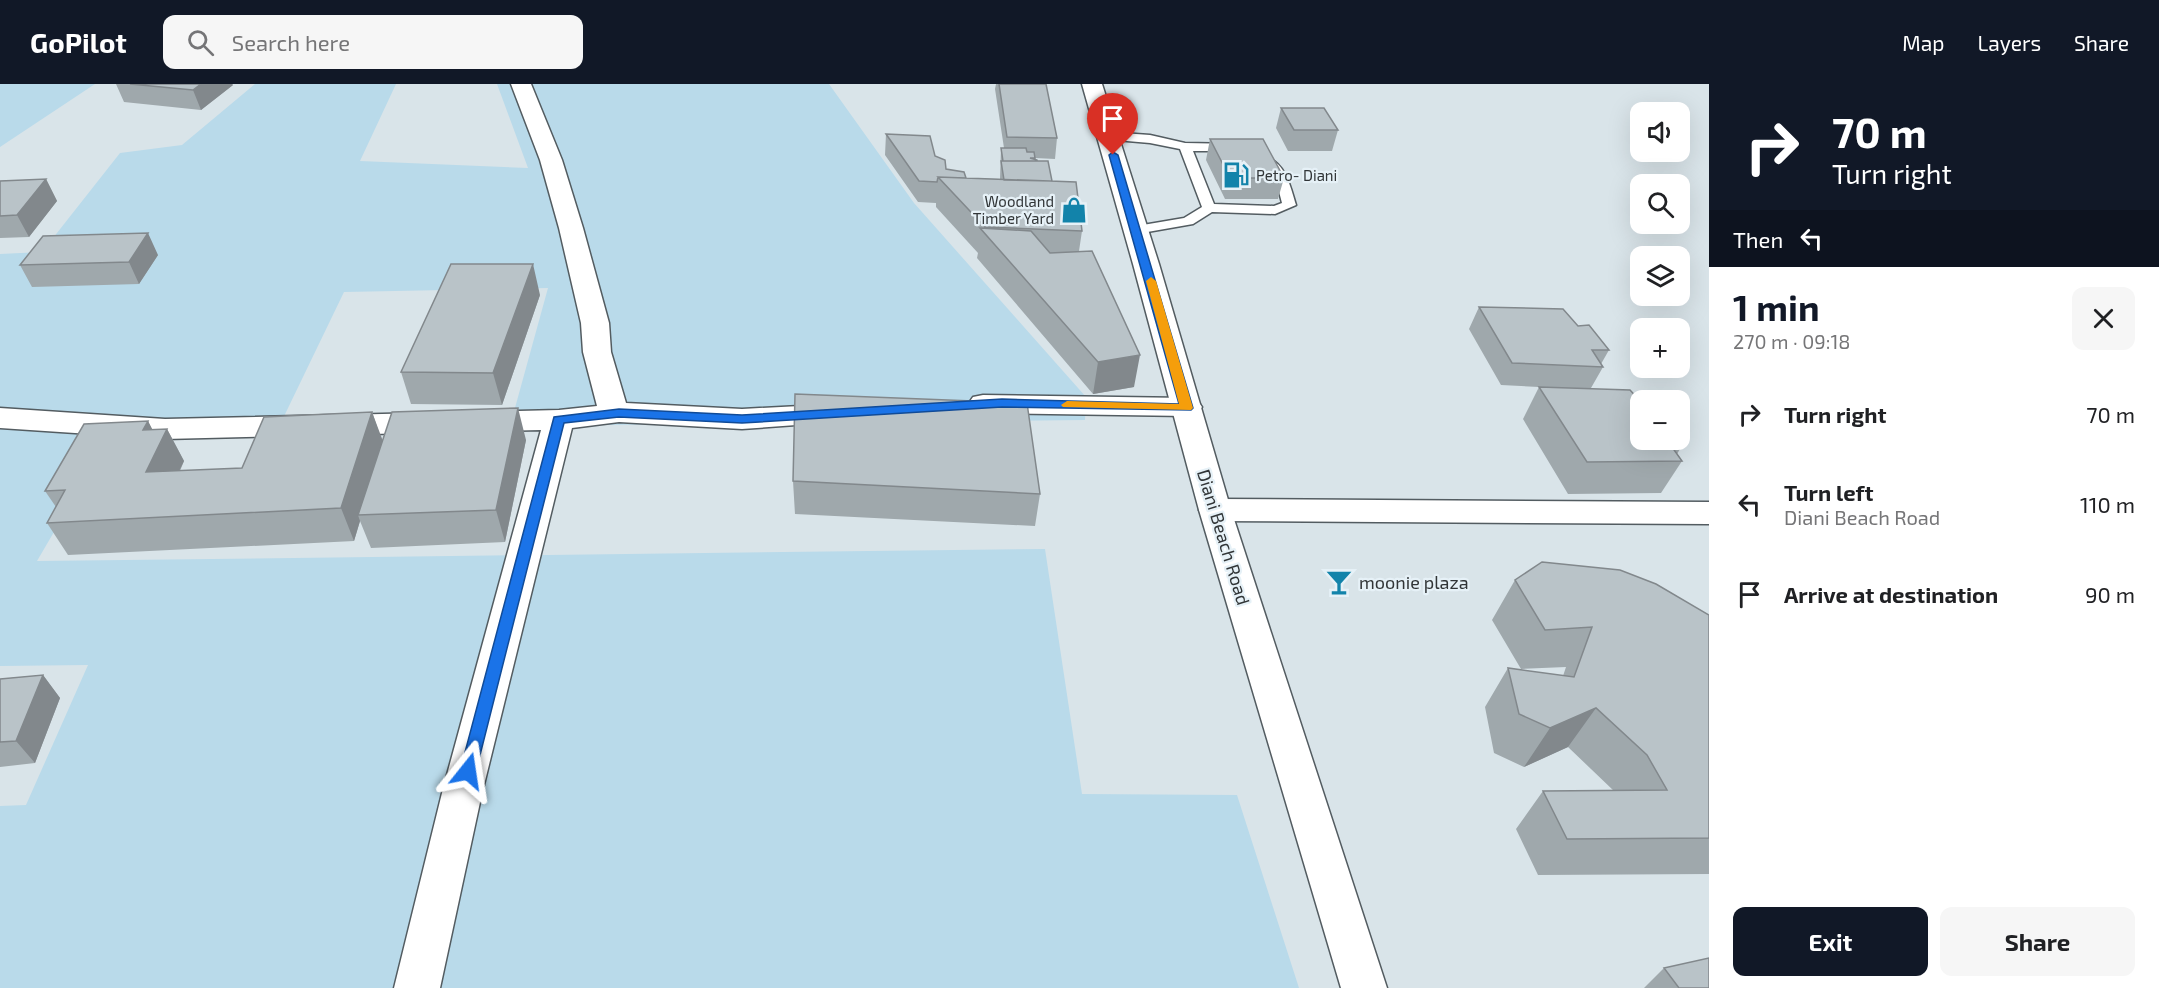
<!DOCTYPE html>
<html lang="en">
<head>
<meta charset="utf-8">
<style>
	body { margin:0; font-family:"Exo 2",sans-serif; background:#f6f6f6; color:#202124; height:100vh; display:flex; flex-direction:column; font-size:22px; white-space:nowrap }
	* { box-sizing:border-box; margin:0 }
	p { font-size:20px; color:#757577 }
	.icon { flex:none; width:33px; height:33px; fill:none; stroke:currentColor; stroke-width:2; stroke-linecap:round; stroke-linejoin:round }
	.map { position:relative; flex:1; overflow:hidden }
	.side { display:flex; flex-direction:column; background:#fff; width:450px }
	.side>* { flex:none }
	.guide { background:#111827; color:#fff; overflow:hidden }
	.tools { position:absolute; left:1630px; top:18px; display:grid; gap:12px }
	.tools a { display:grid; place-items:center; width:60px; height:60px; border-radius:12px; background:#fff; box-shadow:0 6px 24px #0002; font-size:30px }
	.pin { position:absolute; display:grid; place-items:center; width:51px; height:51px; color:#fff; margin:-62px -26px; border-radius:50% 50% 50% 0; rotate:-45deg; box-shadow:0 0 6px #0007 }
	.pin .icon { rotate:45deg }
	.me { position:absolute; width:66px; margin:-33px; rotate:15deg; stroke-linejoin:round; filter:drop-shadow(0 0 4px #0008) }
	.turn { display:flex; align-items:center; gap:21px; height:126px; padding:0 24px; font-size:27px }
	.turn .icon { width:78px; height:78px; stroke-width:2.5 }
	.turn b { display:block; font-size:42px; line-height:51px }
	.then { display:flex; align-items:center; height:57px; padding:0 24px; background:#0003; gap:12px; font-size:22px }
	.round { display:grid; place-items:center; flex:none; width:63px; height:63px; border-radius:12px; background:#f6f6f6 }
	.head { display:flex; align-items:center; justify-content:space-between; height:102px; padding:0 24px }
	h1 { font-size:36px; font-weight:700; line-height:45px; color:#111827 }
	.button { display:flex; gap:12px; margin-top:auto; padding:12px 24px }
	.button a { flex:1; height:69px; border-radius:12px; background:#111827; color:#fff; font-size:24px; font-weight:700; line-height:69px; text-align:center }
	.button a+a { background:#f6f6f6; color:#202124 }
	ul { padding:0; list-style:none }
	li { display:flex; align-items:center; gap:18px; height:90px; padding:0 24px }
	li div { flex:1 }
	li b { display:block; font-size:22px }
	li em { font-style:normal }
	header { display:flex; align-items:center; gap:36px; box-sizing:border-box; height:84px; padding:0 30px; background:#111827; color:#fff }
	header strong { font-size:28px }
	nav { display:flex; gap:33px; margin-inline-start:auto; font-size:21px }
	.search { width:420px; height:54px; background:#f6f6f6; display:flex; align-items:center; gap:15px; box-sizing:border-box; padding:0 21px; border-radius:12px; color:#757577; font-size:22px }
	main { display:flex; flex:1; min-height:0 }
	.map>svg:first-child { display:block }
	.green { fill:#b9daea }
	.lines { fill:none; stroke-linecap:round; stroke-linejoin:round }
	.lane-casing { stroke:#535c61; stroke-width:3 }
	.street-casing { stroke:#535c61; stroke-width:3 }
	.secondary-casing { stroke:#535c61; stroke-width:3 }
	.lane { fill:#fff; fill-rule:evenodd }
	.street { fill:#fff; fill-rule:evenodd }
	.secondary { fill:#fff; fill-rule:evenodd }
	.wall { fill:#9fa8ac }
	.shaded-wall { fill:#82888c }
	.building { fill:#b9c3c8; stroke:#82888c; stroke-width:1.5 }
	.route { fill:#1a73e8; stroke:#114b97; stroke-width:1.5 }
	.slow { fill:#f59e0b }
	.labels { text-anchor:middle; dominant-baseline:central; stroke-width:4.5; stroke-linejoin:round; paint-order:stroke }
	.far-poi-label { font-size:15px; fill:#313537; stroke:#e6f1f7; text-anchor:start }
	.street-label { font-size:18px; fill:#313537; stroke:#e6f1f7 }
	.poi-label { font-size:18px; fill:#313537; stroke:#e6f1f7; text-anchor:start }
</style>
</head>
<body>
<header>
<strong>GoPilot</strong>
<div class="search"><svg class="icon" aria-label="search" viewBox="0 0 24 24"><circle cx="10" cy="10" r="6"/><path d="M15 15l6 6"/></svg>Search here</div>
<nav><a>Map</a><a>Layers</a><a>Share</a></nav>
</header>
<main>
<div class="map">
<svg width="1709" height="904" viewBox="0 0 1709 904">
	<rect width="100%" height="100%" fill="#d9e4e9"/>
	<!-- green -->
	<path class="green" d="M0 0H95L0 63Z
		M255 0H396L360 77 528 84 497 0H829L914 119 1086 313 1085 336 510 342 548 204 344 208 275 351 109 354 37 477 1045 465 1082 710 1237 711 1299 904H0V722L26 721 88 581 0 582V170L42 168 120 69 182 61Z"/>
	<g class="lines">
		<!-- lane casing -->
		<g class="lane-casing">
			<path id="lane" d="M1108 48 1150 51 1185 59 1237 60 1239 63 1233 67H1193L1214 120 1274 122 1282 119 1276 96 1262 78 1268 74C1286 80 1291 105 1296 121L1275 130 1212 128 1193 140 1136 150 1131 149 1129 146 1131 143 1184 134 1202 123 1180 65 1150 59 1104 55 1102 52Z"/>
		</g>
		<!-- street casing -->
		<g class="street-casing">
			<path id="street" d="M511 0H531L562 76 583 144 609 239 611 268 626 319 742 325 838 320 848 322 853 329 848 336 838 338 742 345 619 338 572 344 482 709 440 904H394L442 709 541 346 165 355 0 344V324L165 335 559 326 597 322 583 268 581 239 559 144 540 76Z
				M983 311 1187 314 1197 316 1202 323 1197 330 1187 332 983 329 973 327 968 320 973 313Z
				M1215 415 1709 418V440L1215 437 1204 434 1199 426 1204 418Z"/>
		</g>
		<!-- secondary casing -->
		<g class="secondary-casing">
			<path id="secondary" d="M1082 0H1102L1159 180 1231 426 1387 904H1341L1199 426 1133 180Z"/>
		</g>
		<!-- lane -->
		<use href="#lane" class="lane"/>
		<!-- street -->
		<use href="#street" class="street"/>
		<!-- secondary -->
		<use href="#secondary" class="secondary"/>
	</g>
	<!-- wall -->
	<path class="wall" d="M116 0H232L233 1 201 26 124 18Z
		M996 0H1046L1057 54 1055 75 1035 74V75L1052 97 1082 147 1079 167 1134 303 1093 310 977 174 978 169 936 123V119L918 118 885 71 886 50 935 72 946 85 966 94 1000 95 1001 64H1004L995 5Z
		M1281 24 1338 46 1332 67H1288L1276 44Z
		M1210 55 1284 94 1278 115H1225L1206 76Z
		M46 95 57 117 29 153 0 154V97Z
		M158 171 139 200 32 203 20 181Z
		M540 211 502 321 411 320 401 288Z
		M1479 223 1578 242 1609 266 1601 280 1603 283 1591 304 1641 356 1686 355 1677 370 1682 377 1661 409 1568 410 1523 335 1539 303 1501 301 1469 245Z
		M372 328 382 357 526 356 505 458 371 464 360 437 354 457 68 471 47 439 56 423 45 407 148 337 152 346 167 345 184 377 180 387 242 384Z
		M793 397 1040 410 1035 442 795 430Z
		M1515 496 1709 531V790L1538 791 1516 745 1543 707H1614L1568 663 1524 683 1494 669 1485 623 1508 584 1563 592 1566 583 1521 585 1492 536Z
		M43 591 60 614 35 679 0 683V595Z
		M1664 884 1709 904H1644Z"/>
	<!-- shaded-wall -->
	<path class="shaded-wall" d="M201 0H232L233 1 201 26 193 6Z
		M46 95 57 117 29 153 17 131Z
		M148 149 158 171 139 200 129 178Z
		M533 180 540 211 502 321 493 289Z
		M1140 271 1134 303 1093 310 1098 278Z
		M518 324 526 356 505 458 496 426Z
		M372 328 384 360 358 431 360 437 354 457 341 424Z
		M148 337 160 360 167 345 184 377 163 420 146 388 143 346Z
		M43 591 60 614 35 679 16 657Z
		M1596 624 1568 663 1524 683 1550 644Z"/>
	<!-- building -->
	<path class="building" d="M130 0H201L193 6Z
		M999 0H1046L1057 54 1007 53Z
		M1281 24H1324L1338 46H1294Z
		M886 50 930 52 935 72 945 76 946 85 964 88 966 94 938 93 937 98 919 97Z
		M1210 55H1263L1284 94H1230Z
		M1001 64H1026L1027 68H1034L1035 74H1030L1037 76V77H1003Z
		M1001 77H1048L1052 97 1004 96Z
		M938 93 1076 98 1082 147 985 143Z
		M46 95 17 131 0 132V97Z
		M980 144 1031 147 1050 169 1092 167 1140 271 1098 278Z
		M148 149 129 178 20 181 43 152Z
		M451 180H533L493 289 401 288Z
		M1479 223 1563 225 1578 242 1589 241 1609 266H1592L1603 283 1512 279Z
		M1539 303 1630 306 1641 318V356H1670H1667L1682 377 1587 378Z
		M795 310 1027 319 1040 410 793 397Z
		M518 324 496 426 358 431 392 328Z
		M372 328 341 424 47 439 65 406 45 407 84 340 148 337 143 346 167 345 146 388 242 384 264 333Z
		M1680 346 1686 355H1680Z
		M1542 478 1620 486 1656 500 1709 531V754L1567 755 1543 707 1667 706 1647 671 1596 624 1550 644 1519 630 1508 584 1574 593 1592 543 1545 546 1515 496Z
		M43 591 16 657 0 658V595Z
		M1709 874V904H1679L1664 884Z"/>
	<!-- route -->
	<path class="route" d="M1113 68 1118 71 1193 324 1191 326 1002 323 742 339 619 333 564 339 476 687 474 692 468 694 462 692 460 687 554 333 619 325 742 331 1002 315 1179 320 1109 71Z"/>
	<!-- slow -->
	<path class="slow" d="M1151 193 1156 197 1193 324 1191 326 1063 323 1061 321 1067 317 1179 320 1146 197Z"/>
	<!-- icons -->
	<defs>
		<g id="fuel-bare" transform="scale(2.07)"><path d="M-5.5-6h7V0h2V4h1.3V-2.5L3-4.5l.8-.8L6-3V5H2.5V1h-1V6h-7ZM-4.2-4.7v3.2H.2V-4.7Z" fill="#1283aa" stroke="#e6f1f7" stroke-width="2.5" paint-order="stroke"/></g>
		<g id="shop-bare" transform="scale(2.07)"><path d="M-5-2.5h2.3a2.7 3.5 0 0 1 5.4 0H5L5.5 6h-11ZM-1.5-2.5h3a1.5 2.3 0 0 0-3 0Z" fill="#1283aa" stroke="#e6f1f7" stroke-width="2.5" paint-order="stroke"/></g>
		<g id="bar-bare" transform="scale(2.07)"><path d="M-6-5H6L.8 .8V4.5H3.5V6h-7V4.5H-.8V.8Z" fill="#1283aa" stroke="#e6f1f7" stroke-width="2.5" paint-order="stroke"/></g>
	</defs>
	<g fill-rule="evenodd">
		<use href="#fuel-bare" x="1236" y="91"/>
		<use href="#shop-bare" x="1074" y="126"/>
		<use href="#bar-bare" x="1339" y="498"/>
	</g>
	<g class="labels">
		<!-- far-poi labels -->
		<g class="far-poi-label">
			<text x="1256" y="91">Petro- Diani</text>
			<text x="1054" y="117" text-anchor="end">Woodland<tspan x="1054" dy="17">Timber Yard</tspan></text>
		</g>
		<!-- street labels -->
		<g class="street-label">
			<text transform="translate(1224 453) rotate(73)">Diani Beach Road</text>
		</g>
		<!-- poi labels -->
		<g class="poi-label">
			<text x="1359" y="498">moonie plaza</text>
		</g>
	</g>
</svg>
<div class="tools">
<a><svg class="icon" aria-label="sound" viewBox="0 0 24 24"><path d="M4 9h4l5-4v14l-5-4H4zM17 9q2 3 0 6"/></svg></a>
<a><svg class="icon" aria-label="search" viewBox="0 0 24 24"><circle cx="10" cy="10" r="6"/><path d="M15 15l6 6"/></svg></a>
<a><svg class="icon" aria-label="layers" viewBox="0 0 24 24"><path d="M12 4l9 5-9 5-9-5zM3 14l9 5 9-5"/></svg></a>
<a>+</a>
<a>−</a>
</div>
<div class="pin" style="left:1113px;top:71px;background:#d93025"><svg class="icon" aria-label="arrive" viewBox="0 0 24 24"><path d="M6 21V4h12l-3 4 3 4H6"/></svg></div>
<svg class="me" style="left:468px;top:687px" viewBox="-20 -20 40 40"><path d="M0-17L14 15 0 8-14 15z" fill="#1a73e8" stroke="#fff" stroke-width="4"/></svg>
</div>
<section class="side">
<div class="guide">
<div class="turn"><svg class="icon" aria-label="right" viewBox="0 0 24 24"><path d="M7 20v-9h11M14 6l5 5-5 5"/></svg><div><b>70 m</b>Turn right</div></div>
<div class="then">Then<svg class="icon" aria-label="left" viewBox="0 0 24 24"><path d="M17 20v-9H6M10 6l-5 5 5 5"/></svg></div>
</div>
<div class="head"><div><h1>1 min</h1><p>270 m · 09:18</p></div><a class="round"><svg class="icon" aria-label="close" viewBox="0 0 24 24"><path d="M6 6l12 12M18 6L6 18"/></svg></a></div>
<ul>
<li><svg class="icon" aria-label="right" viewBox="0 0 24 24"><path d="M7 20v-9h11M14 6l5 5-5 5"/></svg><div><b>Turn right</b></div><em>70 m</em></li>
<li><svg class="icon" aria-label="left" viewBox="0 0 24 24"><path d="M17 20v-9H6M10 6l-5 5 5 5"/></svg><div><b>Turn left</b><p>Diani Beach Road</p></div><em>110 m</em></li>
<li><svg class="icon" aria-label="arrive" viewBox="0 0 24 24"><path d="M6 21V4h12l-3 4 3 4H6"/></svg><div><b>Arrive at destination</b></div><em>90 m</em></li>
</ul>
<div class="button"><a>Exit</a><a>Share</a></div>
</section>
</main>
</body>
</html>
